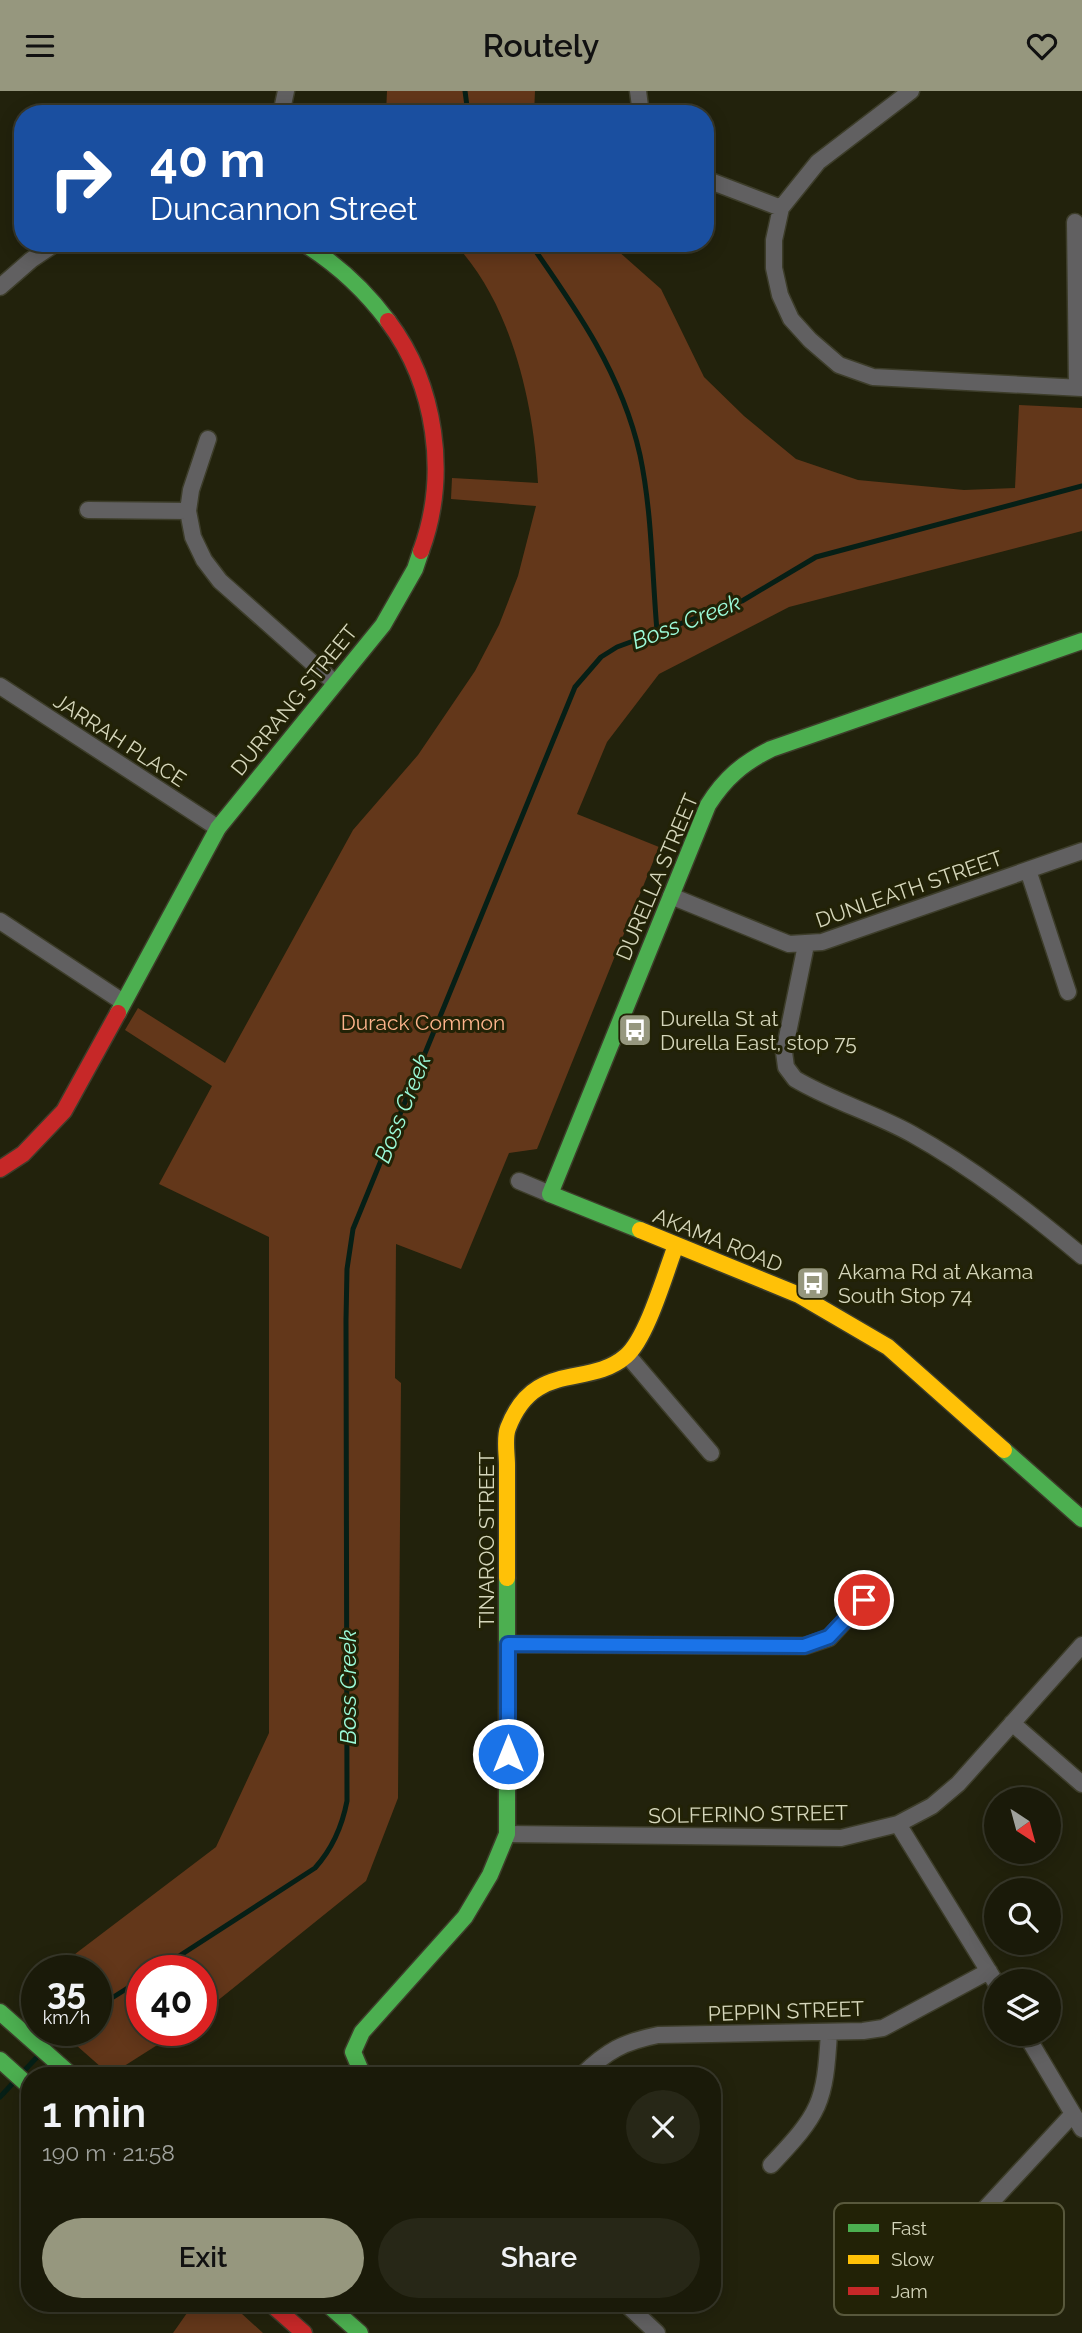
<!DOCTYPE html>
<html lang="en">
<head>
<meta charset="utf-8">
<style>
	body { margin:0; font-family:Raleway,sans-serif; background:#272717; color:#f1f3f6; height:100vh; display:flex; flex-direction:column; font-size:26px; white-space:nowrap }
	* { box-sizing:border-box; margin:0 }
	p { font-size:23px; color:#9fa19c }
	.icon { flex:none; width:38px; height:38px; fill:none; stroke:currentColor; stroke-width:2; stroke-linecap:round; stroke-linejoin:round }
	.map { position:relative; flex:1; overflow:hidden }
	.drawer { position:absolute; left:21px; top:1976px; width:700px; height:245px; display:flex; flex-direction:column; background:#1a1a09; border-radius:28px; box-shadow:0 4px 18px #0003,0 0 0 2px #38382a }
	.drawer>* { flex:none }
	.banner { position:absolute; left:14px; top:14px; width:700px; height:147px; border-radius:28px; box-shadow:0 4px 18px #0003,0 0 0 2px #38382a; background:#1a4fa0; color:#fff; overflow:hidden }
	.needle { width:46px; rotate:144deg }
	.tools { position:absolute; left:984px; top:1696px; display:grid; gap:14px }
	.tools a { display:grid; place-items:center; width:77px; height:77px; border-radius:50%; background:#1a1a09; box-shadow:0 4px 18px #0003,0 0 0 2px #38382a; font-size:35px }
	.speed { position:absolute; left:21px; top:1864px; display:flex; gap:14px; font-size:35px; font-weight:700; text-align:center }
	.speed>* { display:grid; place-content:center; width:91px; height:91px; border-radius:50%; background:#1a1a09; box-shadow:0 4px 18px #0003,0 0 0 2px #38382a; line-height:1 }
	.speed small { font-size:18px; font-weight:400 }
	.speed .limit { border:10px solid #d22; background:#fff; color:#111 }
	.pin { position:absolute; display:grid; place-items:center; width:60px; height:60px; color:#fff; margin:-30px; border:4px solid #fff; border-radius:50%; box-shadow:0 2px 7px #0007 }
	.me { position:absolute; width:77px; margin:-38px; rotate:0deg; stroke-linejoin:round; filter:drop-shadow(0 0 5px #0008) }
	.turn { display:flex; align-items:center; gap:24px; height:147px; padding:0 21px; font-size:32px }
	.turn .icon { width:91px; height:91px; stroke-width:2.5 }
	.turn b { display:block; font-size:49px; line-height:60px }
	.round { display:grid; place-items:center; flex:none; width:74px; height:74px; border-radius:37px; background:#272717 }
	.head { display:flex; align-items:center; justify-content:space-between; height:119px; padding:0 21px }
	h1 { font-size:42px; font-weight:600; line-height:52px }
	.primary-button { display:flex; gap:14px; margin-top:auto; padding:14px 21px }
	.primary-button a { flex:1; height:80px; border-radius:42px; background:#96977e; color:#111; font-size:28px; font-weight:600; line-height:80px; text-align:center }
	.primary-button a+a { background:#272717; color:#f1f3f6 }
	header { display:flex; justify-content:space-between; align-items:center; height:91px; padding:0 21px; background:#96977e; color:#111; font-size:32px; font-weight:600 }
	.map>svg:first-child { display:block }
	.green { fill:#63371a }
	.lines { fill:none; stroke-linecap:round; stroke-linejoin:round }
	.stream { stroke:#061f16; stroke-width:5 }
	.street-casing { stroke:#3d3d2a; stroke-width:19 }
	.fast-casing { stroke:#3d3d2a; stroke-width:19 }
	.slow-casing { stroke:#3d3d2a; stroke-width:19 }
	.jam-casing { stroke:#3d3d2a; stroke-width:19 }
	.street { stroke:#616061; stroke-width:16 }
	.fast { stroke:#4caf50; stroke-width:16 }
	.slow { stroke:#ffc107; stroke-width:16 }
	.jam { stroke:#c62828; stroke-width:16 }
	.route-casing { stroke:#114b97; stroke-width:18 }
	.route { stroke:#1a73e8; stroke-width:12 }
	.labels { text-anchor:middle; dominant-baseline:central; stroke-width:6; stroke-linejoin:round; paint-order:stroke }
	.street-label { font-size:21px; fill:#d5d6bb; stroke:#222206 }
	.poi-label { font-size:21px; fill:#d5d6bb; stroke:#222206; text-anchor:start }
	.park-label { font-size:21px; fill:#feb48c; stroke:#222206 }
	.water-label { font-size:23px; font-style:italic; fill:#9cfbd9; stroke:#222206 }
	.key { fill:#222206; stroke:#58583c; stroke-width:2 }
	.key-label { font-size:19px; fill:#d5d6bb }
</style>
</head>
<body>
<header><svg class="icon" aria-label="menu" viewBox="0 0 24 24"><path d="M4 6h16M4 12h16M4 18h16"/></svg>Routely<svg class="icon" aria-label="heart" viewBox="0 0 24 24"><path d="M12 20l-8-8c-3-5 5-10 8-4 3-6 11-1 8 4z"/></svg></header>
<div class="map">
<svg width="1082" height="2242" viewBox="0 0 1082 2242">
	<rect width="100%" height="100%" fill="#22220c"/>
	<!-- green -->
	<path class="green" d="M387 0H535L534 23H386Z
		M454 152H609L661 198 704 286 744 325 796 368 858 389 964 399 1015 397 1019 314 1082 317V440L789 516 659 583 607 651 577 723 659 756 537 1058 509 1062 461 1178 396 1153 395 1287 401 1292 398 1707 366 1790 201 1923V1880H142V1939H181L110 1984 59 1939H96V1880L54 1879 216 1756 269 1642V1146L159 1093 212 995 125 939 138 917 225 972 353 739 418 664 475 580 499 534 518 485 536 415 451 408 452 387 538 392C534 312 511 211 454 152Z
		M194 2212H230L263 2242H173Z"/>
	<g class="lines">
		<!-- stream -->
		<path class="stream" d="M465 0 468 23
			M530 152C577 219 622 283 640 364 652 421 652 482 657 540
			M156 1880 315 1777C333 1757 342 1736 347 1710L346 1229 347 1178 353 1138 575 596 601 566 617 556 742 510 816 466 1082 395
			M96 1917 142 1888
			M48 1955 62 1939
			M24 1980 39 1964
			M0 2006 15 1990"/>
		<!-- street casing -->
		<g class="street-casing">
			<path id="street" d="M638 0 641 23
				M911 0 818 71 781 117 774 149V177L780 204 791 228 810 249 839 274 873 286 1082 297
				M281 23 286 0
				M705 88 781 117
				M1075 131 1077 296
				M0 196 31 169 56 152
				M208 348 191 399 188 420 193 446 204 469 220 490 335 592
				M88 419 188 420
				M0 595 218 737
				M1028 779 1068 901
				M671 805 789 853 822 851 1082 760
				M0 830 123 911
				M806 854 784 961 786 976 795 988C832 1010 874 1022 912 1043 973 1077 1028 1120 1082 1165
				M519 1090 550 1103
				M629 1266 711 1362
				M508 1553 805 1555 829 1547 864 1509
				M1012 1632 1082 1693
				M898 1733 996 1892
				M507 1743 841 1747 898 1733 932 1715 958 1693 1082 1554
				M1025 1942 1082 2038
				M582 1984C607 1960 623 1951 658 1944L863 1940 883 1937 989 1880
				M771 2074C820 2022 825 2013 829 1941
				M910 2199 1072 2024
				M625 2212 657 2242"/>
		</g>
		<!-- fast casing -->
		<g class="fast-casing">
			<path id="fast" d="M303 152C337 173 364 198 388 230
				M118 922 218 737 383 534 415 478 421 460
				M640 1139 550 1103 708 714C725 687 743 672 771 658L1082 550
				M1004 1359 1082 1428
				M0 1921 71 1984
				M0 1969 30 1996
				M367 1984 361 1980 353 1961 362 1941 465 1826 490 1784 507 1743V1487
				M326 2212 360 2242"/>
		</g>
		<!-- slow casing -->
		<g class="slow-casing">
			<path id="slow" d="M640 1139 799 1204 888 1256 1004 1359
				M507 1487C507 1449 507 1412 507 1374 507 1363 504 1347 508 1337 534 1268 588 1298 626 1265 647 1247 665 1183 676 1154"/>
		</g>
		<!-- jam casing -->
		<g class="jam-casing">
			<path id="jam" d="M388 230C436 294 449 384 421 460
				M0 1078 23 1063 64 1020 118 922
				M270 2212 304 2242"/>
		</g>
		<!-- street -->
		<use href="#street" class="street"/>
		<!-- fast -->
		<use href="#fast" class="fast"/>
		<!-- slow -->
		<use href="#slow" class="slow"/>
		<!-- jam -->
		<use href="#jam" class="jam"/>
	</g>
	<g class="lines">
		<!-- route casing -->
		<g class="route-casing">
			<path id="route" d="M508 1663V1553L804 1555 829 1546 864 1509"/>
		</g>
		<!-- route -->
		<use href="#route" class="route"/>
	</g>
	<!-- icons -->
	<defs>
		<g id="bus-square" transform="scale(1.75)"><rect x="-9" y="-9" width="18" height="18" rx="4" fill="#96977e" stroke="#222206"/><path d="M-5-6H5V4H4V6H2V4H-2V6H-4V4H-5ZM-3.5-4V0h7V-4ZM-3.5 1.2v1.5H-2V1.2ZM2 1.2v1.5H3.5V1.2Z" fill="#fff"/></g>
	</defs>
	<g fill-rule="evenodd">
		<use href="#bus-square" x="635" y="939"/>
		<use href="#bus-square" x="813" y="1192"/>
	</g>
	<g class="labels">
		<!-- street labels -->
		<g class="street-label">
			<text transform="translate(294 609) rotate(-51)">DURRANG STREET</text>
			<text transform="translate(120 649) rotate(33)">JARRAH PLACE</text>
			<text transform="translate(657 786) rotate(-67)">DURELLA STREET</text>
			<text transform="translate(909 798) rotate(-19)">DUNLEATH STREET</text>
			<text transform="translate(718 1149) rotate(22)">AKAMA ROAD</text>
			<text transform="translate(486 1449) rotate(-90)">TINAROO STREET</text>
			<text transform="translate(748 1723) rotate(-1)">SOLFERINO STREET</text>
			<text transform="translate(786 1920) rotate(-2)">PEPPIN STREET</text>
		</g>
		<!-- poi labels -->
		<g class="poi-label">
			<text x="660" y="927">Durella St at<tspan x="660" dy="24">Durella East, stop 75</tspan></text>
			<text x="838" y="1180">Akama Rd at Akama<tspan x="838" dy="24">South Stop 74</tspan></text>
		</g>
		<!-- park labels -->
		<g class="park-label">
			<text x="423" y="931">Durack Common</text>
		</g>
		<!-- water labels -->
		<g class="water-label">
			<text transform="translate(686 530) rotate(-21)">Boss Creek</text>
			<text transform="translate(402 1017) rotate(-68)">Boss Creek</text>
			<text transform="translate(347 1596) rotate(-90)">Boss Creek</text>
		</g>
	</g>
	<!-- legend -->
	<rect x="834" y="2112" width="230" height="112" rx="10" class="key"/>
	<rect x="848" y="2133" width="31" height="8" fill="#4caf50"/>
	<rect x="848" y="2164" width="31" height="9" fill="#ffc107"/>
	<rect x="848" y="2196" width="31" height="8" fill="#c62828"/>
	<g class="key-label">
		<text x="891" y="2144">Fast</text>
		<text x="891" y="2175">Slow</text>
		<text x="891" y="2207">Jam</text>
	</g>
</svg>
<div class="tools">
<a><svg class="needle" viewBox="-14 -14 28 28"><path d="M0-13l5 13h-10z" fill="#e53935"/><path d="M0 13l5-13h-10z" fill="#9fa19c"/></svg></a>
<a><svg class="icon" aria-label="search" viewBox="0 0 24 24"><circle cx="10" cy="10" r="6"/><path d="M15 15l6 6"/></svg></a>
<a><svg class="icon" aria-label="layers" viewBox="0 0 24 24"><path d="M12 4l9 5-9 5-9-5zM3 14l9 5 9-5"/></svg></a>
</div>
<div class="speed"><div>35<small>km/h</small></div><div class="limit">40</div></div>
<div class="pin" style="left:864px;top:1509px;background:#d93025"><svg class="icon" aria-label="arrive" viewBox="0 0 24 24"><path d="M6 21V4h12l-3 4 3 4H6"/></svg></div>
<svg class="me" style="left:508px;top:1663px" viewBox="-20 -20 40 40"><circle r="17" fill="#1a73e8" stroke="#fff" stroke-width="3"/><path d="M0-11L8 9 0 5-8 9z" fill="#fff"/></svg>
<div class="banner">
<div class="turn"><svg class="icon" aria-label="right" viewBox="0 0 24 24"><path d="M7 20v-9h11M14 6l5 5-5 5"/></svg><div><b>40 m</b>Duncannon Street</div></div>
</div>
<section class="drawer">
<div class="head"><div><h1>1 min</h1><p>190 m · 21:58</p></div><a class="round"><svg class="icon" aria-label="close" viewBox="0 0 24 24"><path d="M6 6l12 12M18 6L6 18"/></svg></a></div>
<div class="primary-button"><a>Exit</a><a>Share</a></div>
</section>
</div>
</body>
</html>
